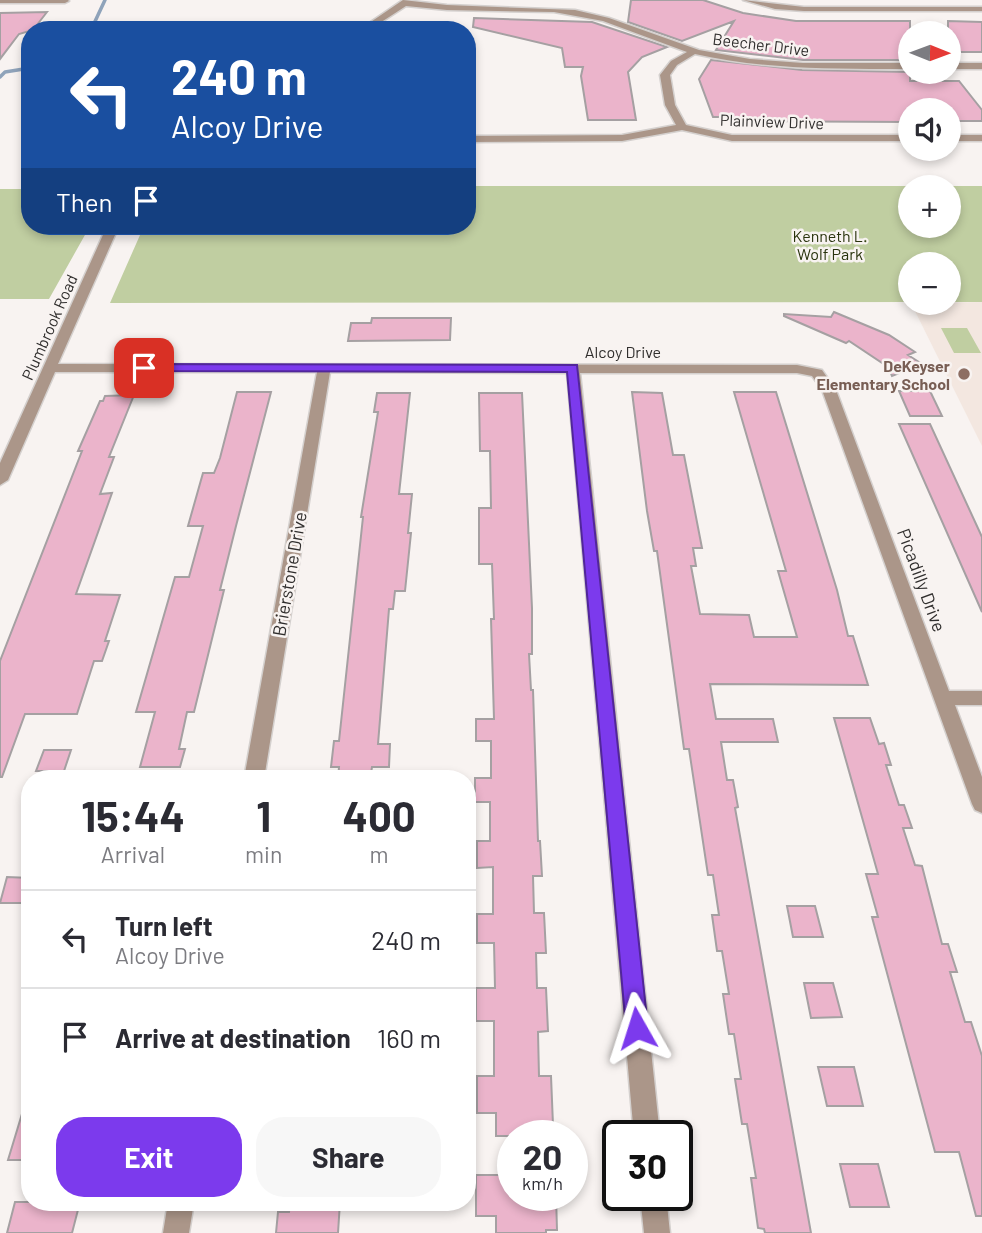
<!DOCTYPE html>
<html lang="en">
<head>
<meta charset="utf-8">
<style>
	body { margin:0; font-family:Barlow,sans-serif; background:#f7f7f7; color:#2b2b33; height:100vh; display:flex; flex-direction:column; font-size:26px; white-space:nowrap }
	* { box-sizing:border-box; margin:0 }
	p { font-size:23px; color:#7c7c81 }
	.icon { flex:none; width:38px; height:38px; fill:none; stroke:currentColor; stroke-width:2; stroke-linecap:round; stroke-linejoin:round }
	.map { position:relative; flex:1; overflow:hidden }
	.side { position:absolute; left:21px; top:770px; width:455px; height:441px; display:flex; flex-direction:column; background:#fff; border-radius:28px; box-shadow:0 4px 10px #0003 }
	.side>* { flex:none }
	.banner { position:absolute; left:21px; top:21px; width:455px; height:214px; border-radius:28px; box-shadow:0 4px 10px #0003; background:#1a4fa0; color:#fff; overflow:hidden }
	.needle { width:46px; rotate:91deg }
	.tools { position:absolute; left:898px; top:21px; display:grid; gap:14px }
	.tools a { display:grid; place-items:center; width:63px; height:63px; border-radius:50%; background:#fff; box-shadow:0 4px 10px #0003; font-size:35px }
	.speed { position:absolute; left:497px; top:1120px; display:flex; gap:14px; font-size:35px; font-weight:700; text-align:center }
	.speed>* { display:grid; place-content:center; width:91px; height:91px; border-radius:50%; background:#fff; box-shadow:0 4px 10px #0003; line-height:1 }
	.speed small { font-size:18px; font-weight:400 }
	.speed .limit { border:4px solid #111; border-radius:10px; background:#fff; color:#111 }
	.pin { position:absolute; display:grid; place-items:center; width:60px; height:60px; color:#fff; margin:-30px; border-radius:14px; box-shadow:0 4px 10px #0006 }
	.me { position:absolute; width:77px; margin:-38px; rotate:354deg; stroke-linejoin:round; filter:drop-shadow(0 0 5px #0008) }
	.turn { display:flex; align-items:center; gap:24px; height:147px; padding:0 35px; font-size:32px }
	.turn .icon { width:91px; height:91px; stroke-width:2.5 }
	.turn b { display:block; font-size:49px; line-height:60px }
	.then { display:flex; align-items:center; height:66px; padding:0 35px; background:#0003; gap:14px; font-size:26px }
	.eta { display:flex; justify-content:space-evenly; align-items:center; height:119px; text-align:center }
	.eta b { font-size:42px; font-weight:700; line-height:49px }
	.action { display:flex; gap:14px; margin-top:auto; padding:14px 35px }
	.action a { flex:1; height:80px; border-radius:28px; background:#7c3aed; color:#fff; font-size:28px; font-weight:700; line-height:80px; text-align:center }
	.action a+a { background:#f7f7f7; color:#2b2b33 }
	ul { padding:0; list-style:none }
	li { display:flex; align-items:center; gap:21px; height:98px; padding:0 35px; border-top:2px solid #e1e1e2 }
	li div { flex:1 }
	li b { display:block; font-size:26px }
	li em { font-style:normal }
	.map>svg:first-child { display:block }
	.built { fill:#f3e7e0 }
	.green { fill:#c0cea1; fill-rule:evenodd }
	.lines { fill:none; stroke-linecap:round; stroke-linejoin:round }
	.stream { stroke:#8fa3ba; stroke-width:3.5 }
	.building { fill:#ebb4cb; stroke:#a5a0a2; stroke-width:2 }
	.minor-casing { stroke:#d4d0ce; stroke-width:3 }
	.minor { fill:#ab9689; fill-rule:evenodd }
	.route { fill:#7c3aed; stroke:#51269a; stroke-width:2 }
	.education-dot { fill:#8d6e63; stroke:#f8f3f1; stroke-width:2.5 }
	.labels { text-anchor:middle; dominant-baseline:central; stroke-width:5; stroke-linejoin:round; paint-order:stroke }
	.far-street-label { font-size:16px; fill:#302e2d; stroke:#f8f3f1 }
	.far-park-label { font-size:16px; fill:#29330d; stroke:#f8f3f1 }
	.far-education-label { font-size:16px; font-weight:bold; fill:#785e54; stroke:#f8f3f1; text-anchor:end }
	.street-label { font-size:18px; fill:#302e2d; stroke:#f8f3f1 }
</style>
</head>
<body>
<div class="map">
<svg width="982" height="1233" viewBox="0 0 982 1233">
	<rect width="100%" height="100%" fill="#f8f3f1"/>
	<!-- built -->
	<path class="built" d="M982 302V446L911 303Z"/>
	<!-- green -->
	<path class="green" d="M467 186H982V302H949L948 264H910V302L110 303 144 226H467ZM910 187H948V226H910Z
		M0 189H30V226H90L49 299H0Z
		M941 328H967L981 353H954Z"/>
	<g class="lines">
		<!-- stream -->
		<path class="stream" d="M91 30 105 0
			M0 77 5 72 30 68"/>
	</g>
	<!-- building -->
	<path class="building" d="M631 0H703L743 13 796 21H910V60H803L716 50 734 21 682 41 628 22Z
		M47 12 33 30 19 34 0 59V13Z
		M474 18 592 22 667 47 642 57 628 72 636 120H588L581 76 583 67H565L562 48 473 27Z
		M948 21 982 22V52H948Z
		M711 60 802 70 910 72V81H959L982 110V121H948V108H910V122L735 121 734 117H713L699 79Z
		M834 312 889 335 915 352 908 355 922 364 892 376 888 367 849 341 846 343 784 316V314L831 317Z
		M372 318H451L450 340 348 341 351 323H371Z
		M899 391H930L942 416H910Z
		M237 392H271L236 526 220 590H224L194 712H187L179 749H185L180 767H140L155 712H136L175 577H189L203 526H188L203 473H214L220 458Z
		M632 392 662 393 673 455H684L702 548H693L696 566H691L700 614 749 615 754 637H797L778 571H786L734 392H776L837 590 848 636H853L868 685 710 684 716 719H773L778 742H721L727 780H733L738 807 735 808 811 1233H765L764 1229 758 1228 751 1178H756L747 1124H742L735 1079H741L734 1034H729L723 994H729L722 951H717L712 915H719L713 875H708L689 749H684L657 551H654L647 511Z
		M377 393H410L399 494H412L408 533H411L405 591H395L393 609H389L378 744H390L389 767H372L370 779H338L339 767H331L334 741H339L363 517H361L378 412H374Z
		M479 393H522L532 608V654H529L531 690H533L538 841H540L542 876H533L534 913H544L546 953H536L537 988H546L548 1031 538 1032 539 1076H551L553 1125H543V1136H496V1113H477V1076H494V1021H476V988H495L494 943H477V914H493V867L477 868V841H490V802H475V778H491V741H476V719H494L491 619H494L492 564H479V508H491L490 451H480Z
		M134 395 109 457H114L100 494 112 493 76 594 120 595 105 641H109L102 661H94L77 714H25L2 777H0V661L82 451H78L100 401H103L105 396Z
		M899 424H930L982 537V612Z
		M834 718H870L879 744 884 743 891 765H886L899 805H904L912 828H903L915 865 922 866 942 944H948L957 972H950L965 1022H971L982 1056V1216H976L959 1152H935L872 917H878L866 874H878Z
		M44 750H71L64 771H36Z
		M7 877 30 878V903H0Z
		M787 906H815L823 937H793Z
		M804 983H833L842 1017 811 1018Z
		M818 1067H854L863 1106H827Z
		M25 1104 30 1105V1160H8Z
		M840 1164H878L889 1207H850Z
		M476 1175H513V1195H556L557 1230H546V1233H496V1216H476Z
		M15 1202H80L72 1233H7Z
		M290 1202H340L338 1233H276L278 1212H289Z"/>
	<g class="lines">
		<!-- minor casing -->
		<g class="minor-casing">
			<path id="minor" d="M0 0H68L69 1 65 3H0Z
				M403 0 447 5 575 10 609 18 699 50 750 59 803 63H910V69C838 69 766 70 695 54L677 65 670 75 675 105 686 125 732 135H910V141H732L682 130 622 141 467 142V136L622 135 676 125 665 105 660 75 671 61 687 52 603 21 554 12 447 10 406 6 369 30H359Z
				M743 0 804 7H982V11H804L775 9Z
				M948 63H982V69H948Z
				M948 135H982V141H948Z
				M107 226H119L58 364 797 365 822 370 836 390 949 691H982V705H955L982 777V813L975 810 972 804 822 390 812 376 797 373H580L660 1136H634L567 373 330 372 264 779H244L317 372H55L8 480 0 485V463Z
				M640 1195H666L670 1233H644Z
				M168 1202H194L189 1233H163Z"/>
		</g>
		<!-- minor -->
		<use href="#minor" class="minor"/>
	</g>
	<!-- route -->
	<path class="route" d="M144 364 577 365 648 1028 644 1036 637 1039 629 1036 626 1028 567 372 140 371V365Z"/>
	<!-- markers -->
	<circle class="education-dot" cx="964" cy="374" r="7"/>
	<g class="labels">
		<!-- far-street labels -->
		<g class="far-street-label">
			<text transform="translate(761 44) rotate(7)">Beecher Drive</text>
			<text transform="translate(772 121) rotate(2)">Plainview Drive</text>
			<text transform="translate(49 327) rotate(-66)">Plumbrook Road</text>
			<text x="623" y="351">Alcoy Drive</text>
		</g>
		<!-- far-park labels -->
		<g class="far-park-label">
			<text x="830" y="235">Kenneth L.<tspan x="830" dy="18">Wolf Park</tspan></text>
		</g>
		<!-- far-education labels -->
		<g class="far-education-label">
			<text x="950" y="365">DeKeyser<tspan x="950" dy="18">Elementary School</tspan></text>
		</g>
		<!-- street labels -->
		<g class="street-label">
			<text transform="translate(289 574) rotate(-80)">Brierstone Drive</text>
			<text transform="translate(922 580) rotate(70)">Picadilly Drive</text>
		</g>
	</g>
</svg>
<div class="tools">
<a><svg class="needle" viewBox="-14 -14 28 28"><path d="M0-13l5 13h-10z" fill="#e53935"/><path d="M0 13l5-13h-10z" fill="#7c7c81"/></svg></a>
<a><svg class="icon" aria-label="sound" viewBox="0 0 24 24"><path d="M4 9h4l5-4v14l-5-4H4zM17 9q2 3 0 6"/></svg></a>
<a>+</a>
<a>−</a>
</div>
<div class="speed"><div>20<small>km/h</small></div><div class="limit">30</div></div>
<div class="pin" style="left:144px;top:368px;background:#d93025"><svg class="icon" aria-label="arrive" viewBox="0 0 24 24"><path d="M6 21V4h12l-3 4 3 4H6"/></svg></div>
<svg class="me" style="left:637px;top:1028px" viewBox="-20 -20 40 40"><path d="M0-17L14 15 0 8-14 15z" fill="#7c3aed" stroke="#fff" stroke-width="4"/></svg>
<div class="banner">
<div class="turn"><svg class="icon" aria-label="left" viewBox="0 0 24 24"><path d="M17 20v-9H6M10 6l-5 5 5 5"/></svg><div><b>240 m</b>Alcoy Drive</div></div>
<div class="then">Then<svg class="icon" aria-label="arrive" viewBox="0 0 24 24"><path d="M6 21V4h12l-3 4 3 4H6"/></svg></div>
</div>
<section class="side">
<div class="eta">
<div><b>15:44</b><p>Arrival</p></div>
<div><b>1</b><p>min</p></div>
<div><b>400</b><p>m</p></div>
</div>
<ul>
<li><svg class="icon" aria-label="left" viewBox="0 0 24 24"><path d="M17 20v-9H6M10 6l-5 5 5 5"/></svg><div><b>Turn left</b><p>Alcoy Drive</p></div><em>240 m</em></li>
<li><svg class="icon" aria-label="arrive" viewBox="0 0 24 24"><path d="M6 21V4h12l-3 4 3 4H6"/></svg><div><b>Arrive at destination</b></div><em>160 m</em></li>
</ul>
<div class="action"><a>Exit</a><a>Share</a></div>
</section>
</div>
</body>
</html>
